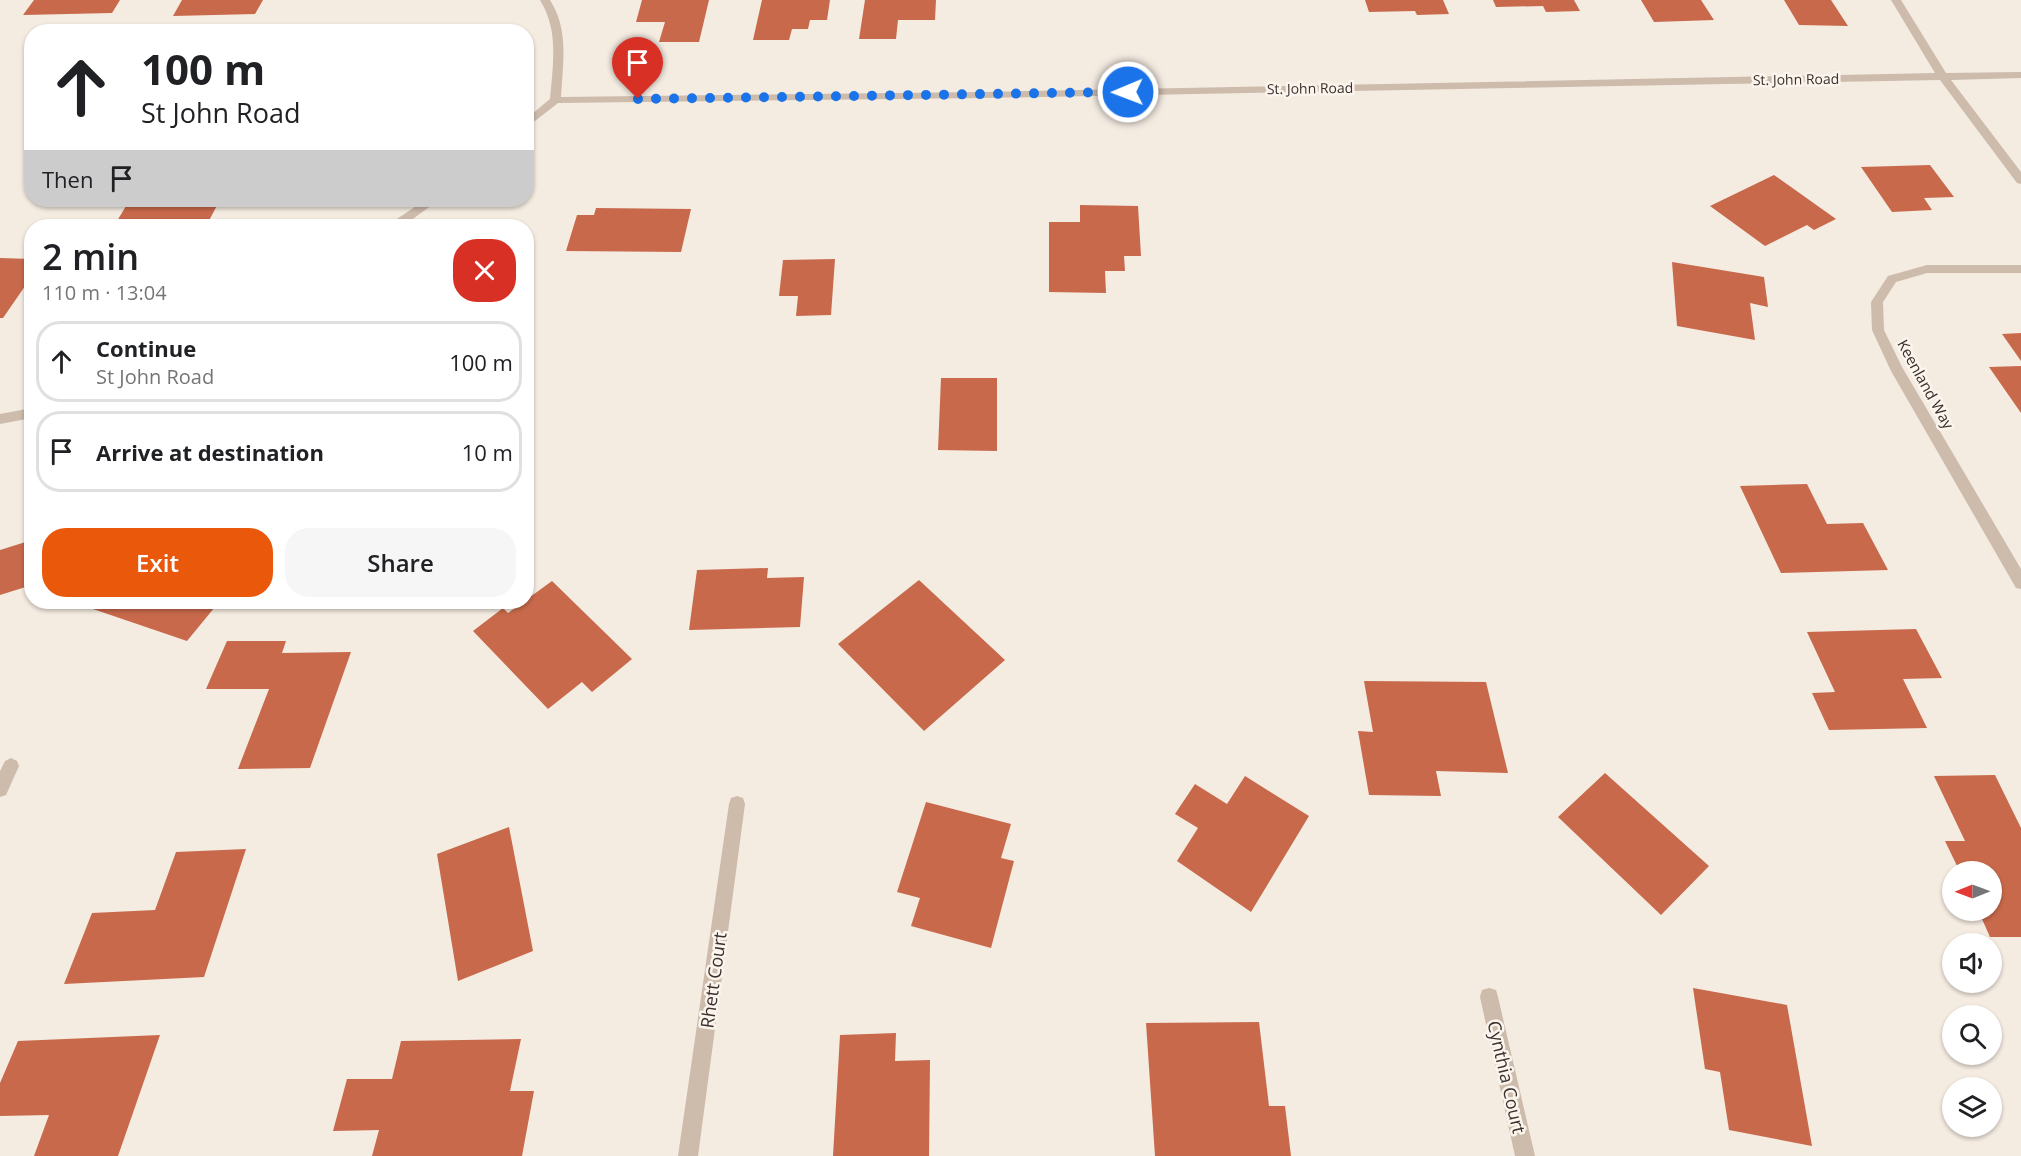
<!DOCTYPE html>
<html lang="en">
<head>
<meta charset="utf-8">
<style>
	body { margin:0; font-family:"Open Sans",sans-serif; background:#f6f6f6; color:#202124; height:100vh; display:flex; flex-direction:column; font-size:22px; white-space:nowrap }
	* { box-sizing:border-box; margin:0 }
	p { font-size:20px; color:#757577 }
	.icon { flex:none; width:33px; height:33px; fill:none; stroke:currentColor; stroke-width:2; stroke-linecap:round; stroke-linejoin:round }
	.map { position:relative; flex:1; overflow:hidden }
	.sheet { position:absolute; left:24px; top:219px; width:510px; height:390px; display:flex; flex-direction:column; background:#fff; border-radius:24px; box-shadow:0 2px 4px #0004 }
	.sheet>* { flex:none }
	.hud { position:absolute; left:24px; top:24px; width:510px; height:183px; border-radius:24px; box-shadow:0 2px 4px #0004; background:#fff; color:#202124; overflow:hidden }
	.needle { width:39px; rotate:269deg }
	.buttons { position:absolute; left:1942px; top:861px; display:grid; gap:12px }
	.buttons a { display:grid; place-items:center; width:60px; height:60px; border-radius:50%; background:#fff; box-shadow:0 2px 4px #0004; font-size:30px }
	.pin { position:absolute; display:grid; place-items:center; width:51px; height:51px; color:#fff; margin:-62px -26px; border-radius:50% 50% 50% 0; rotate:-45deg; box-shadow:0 0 6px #0007 }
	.pin .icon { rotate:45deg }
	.me { position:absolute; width:66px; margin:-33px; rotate:269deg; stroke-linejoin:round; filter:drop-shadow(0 0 4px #0008) }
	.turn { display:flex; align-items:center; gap:21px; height:126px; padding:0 18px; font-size:27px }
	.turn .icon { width:78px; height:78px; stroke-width:2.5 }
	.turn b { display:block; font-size:42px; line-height:51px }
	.then { display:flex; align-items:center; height:57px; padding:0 18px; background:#0003; gap:12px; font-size:22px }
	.round { display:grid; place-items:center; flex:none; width:63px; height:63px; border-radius:24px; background:#f6f6f6 }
	.summary { display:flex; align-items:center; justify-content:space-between; height:102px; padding:0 18px }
	h1 { font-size:36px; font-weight:600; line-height:45px }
	.action { display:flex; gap:12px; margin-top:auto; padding:12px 18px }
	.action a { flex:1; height:69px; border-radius:24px; background:#ea580c; color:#fff; font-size:24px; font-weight:600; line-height:69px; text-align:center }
	.action a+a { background:#f6f6f6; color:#202124 }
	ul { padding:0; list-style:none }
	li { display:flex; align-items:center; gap:18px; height:81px; margin:0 12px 9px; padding:0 6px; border:3px solid #e0e0e0; border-radius:24px }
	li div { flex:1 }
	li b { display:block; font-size:22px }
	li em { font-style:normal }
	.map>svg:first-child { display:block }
	.building { fill:#c8694b }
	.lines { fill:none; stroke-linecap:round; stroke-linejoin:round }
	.minor { fill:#cdbbac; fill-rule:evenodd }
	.route { stroke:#1a73e8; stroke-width:10; stroke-dasharray:0 18 }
	.labels { text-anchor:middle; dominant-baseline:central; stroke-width:5; stroke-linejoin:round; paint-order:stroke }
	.far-street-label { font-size:14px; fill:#3b302b; stroke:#fbf5ee }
	.street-label { font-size:15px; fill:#3b302b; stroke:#fbf5ee }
	.near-street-label { font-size:18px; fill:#3b302b; stroke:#fbf5ee }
</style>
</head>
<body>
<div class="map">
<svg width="2021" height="1156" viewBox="0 0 2021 1156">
	<rect width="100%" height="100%" fill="#f4ebe1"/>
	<!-- building -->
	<path class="building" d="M34 0H120L112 13 23 15Z
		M182 0H263L255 14 173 16Z
		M642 0H709L699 42H659L665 22H636Z
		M762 0H830L827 20H810L808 29H792L789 40H753Z
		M865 0H936L935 20H898L896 39H859Z
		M1365 0H1443L1449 14 1417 15 1415 11 1369 12Z
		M1493 0H1574L1580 11 1546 12 1543 6 1496 7Z
		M1641 0H1701L1714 20 1654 22Z
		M1784 0H1831L1848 26 1799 25Z
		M1930 165 1954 197 1924 198 1932 210 1892 212 1861 167Z
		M1774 175 1836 219 1814 230 1807 225 1765 246 1710 206Z
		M220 200 206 226H114L129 201Z
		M1080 205 1138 206 1141 256H1124L1125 271H1105L1106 293 1049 292V222H1080Z
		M596 208 691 209 681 252 566 251 577 215H594Z
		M0 258 32 259V276L3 318H0Z
		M835 259 831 315 796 316 798 296H779L783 260Z
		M1672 262 1764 277 1768 307 1750 303 1755 340 1677 326Z
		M2021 333V361L2002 334Z
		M2021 366V413L1989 367Z
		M941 378H997V451L938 450Z
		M1807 484 1827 524 1863 523 1888 570 1781 573 1740 486Z
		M32 540V585L0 595V550Z
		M768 568 767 578 804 577 800 627 689 630 697 570Z
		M919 580 1005 660 924 731 838 644Z
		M552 581 632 659 592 692 582 682 548 709 473 631 503 608 508 613Z
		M96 602H219L187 641 90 608Z
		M1916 629 1942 678 1903 679 1927 728 1829 730 1812 693 1835 692 1807 632Z
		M227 641H286L282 653 351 652 310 768 238 769 269 689H206Z
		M1364 681 1486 682 1508 773 1436 771 1441 796 1369 795 1358 731 1373 732Z
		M1605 773 1709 866 1661 915 1558 817Z
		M1995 775 2021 828V937H1990L1978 910H1992V872H1960L1945 841H1965L1934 776Z
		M1245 776 1309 816 1251 912 1177 861 1198 828 1175 814 1195 784 1227 804Z
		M926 802 1011 824 1001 858 1014 861 991 948 911 926 920 898 897 892Z
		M509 827 533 951 458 981 437 854Z
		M246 849 204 977 64 984 92 913 155 910 176 852Z
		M1693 988 1787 1005 1812 1146 1729 1130 1720 1072 1705 1069Z
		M1259 1022 1269 1106H1285L1291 1156H1155L1146 1023Z
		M896 1033 895 1061 930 1060 929 1156H833L840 1035Z
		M160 1035 118 1156H34L49 1115 0 1116V1083L18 1041Z
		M521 1039 510 1091H534L522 1156H372L379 1130 333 1131 347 1079H392L401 1041Z"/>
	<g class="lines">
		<!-- minor -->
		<path class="minor" d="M540 0H550C569 30 563 62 561 97L984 92 1935 73 1891 0H1901L1946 73 2021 72V78L1951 80 2021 172V184L2017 183 1940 80 984 98 558 103 526 128V119L550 99C553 64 559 31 540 0Z
			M425 200H439L403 226H389L391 223Z
			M1927 265H2021V273H1927L1896 282 1883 302 1884 330 1902 367 2021 569V589L2016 588 1891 371 1872 330 1871 302 1888 276Z
			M32 408V418L0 424V414Z
			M11 758 17 761 19 766 6 795 0 797V771L5 761Z
			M737 796 743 798 745 804 698 1156H678L729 804 731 798Z
			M1489 988 1496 990 1498 997 1535 1156H1515L1480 997 1482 990Z"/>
	</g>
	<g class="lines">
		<!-- route -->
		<path class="route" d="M638 99 1128 92"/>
	</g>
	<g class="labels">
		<!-- far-street labels -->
		<g class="far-street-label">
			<text transform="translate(1796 79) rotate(-1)">St. John Road</text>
			<text transform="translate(1310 88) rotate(-1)">St. John Road</text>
		</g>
		<!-- street labels -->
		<g class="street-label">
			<text transform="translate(1926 384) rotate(61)">Keenland Way</text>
		</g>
		<!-- near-street labels -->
		<g class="near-street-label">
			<text transform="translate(713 980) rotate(-82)">Rhett Court</text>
			<text transform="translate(1507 1077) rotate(77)">Cynthia Court</text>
		</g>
	</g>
</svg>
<div class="buttons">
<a><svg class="needle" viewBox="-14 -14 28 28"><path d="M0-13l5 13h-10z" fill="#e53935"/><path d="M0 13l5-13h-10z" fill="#757577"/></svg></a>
<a><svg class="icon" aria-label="sound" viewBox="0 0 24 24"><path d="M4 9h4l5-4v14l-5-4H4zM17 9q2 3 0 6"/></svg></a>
<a><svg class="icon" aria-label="search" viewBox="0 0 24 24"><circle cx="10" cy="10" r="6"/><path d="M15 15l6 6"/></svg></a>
<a><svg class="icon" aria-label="layers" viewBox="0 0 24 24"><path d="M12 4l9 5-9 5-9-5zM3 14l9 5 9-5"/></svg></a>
</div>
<div class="pin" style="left:638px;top:99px;background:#d93025"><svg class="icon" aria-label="arrive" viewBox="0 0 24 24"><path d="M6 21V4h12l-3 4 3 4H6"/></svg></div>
<svg class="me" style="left:1128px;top:92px" viewBox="-20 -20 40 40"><circle r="17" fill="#1a73e8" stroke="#fff" stroke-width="3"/><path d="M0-11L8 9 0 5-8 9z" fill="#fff"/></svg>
<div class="hud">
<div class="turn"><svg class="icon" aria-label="ahead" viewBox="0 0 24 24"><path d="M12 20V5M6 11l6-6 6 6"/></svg><div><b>100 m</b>St John Road</div></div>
<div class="then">Then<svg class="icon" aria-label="arrive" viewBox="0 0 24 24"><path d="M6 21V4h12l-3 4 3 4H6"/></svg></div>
</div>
<section class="sheet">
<div class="summary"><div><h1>2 min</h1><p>110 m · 13:04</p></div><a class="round" style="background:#d93025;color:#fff"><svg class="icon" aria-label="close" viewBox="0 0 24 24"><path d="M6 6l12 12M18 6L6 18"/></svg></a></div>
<ul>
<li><svg class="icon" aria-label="ahead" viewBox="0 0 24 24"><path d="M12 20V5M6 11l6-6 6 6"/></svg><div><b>Continue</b><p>St John Road</p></div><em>100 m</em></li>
<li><svg class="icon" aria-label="arrive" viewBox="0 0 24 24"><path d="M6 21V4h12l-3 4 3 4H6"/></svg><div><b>Arrive at destination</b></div><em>10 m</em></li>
</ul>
<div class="action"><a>Exit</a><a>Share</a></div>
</section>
</div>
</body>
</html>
